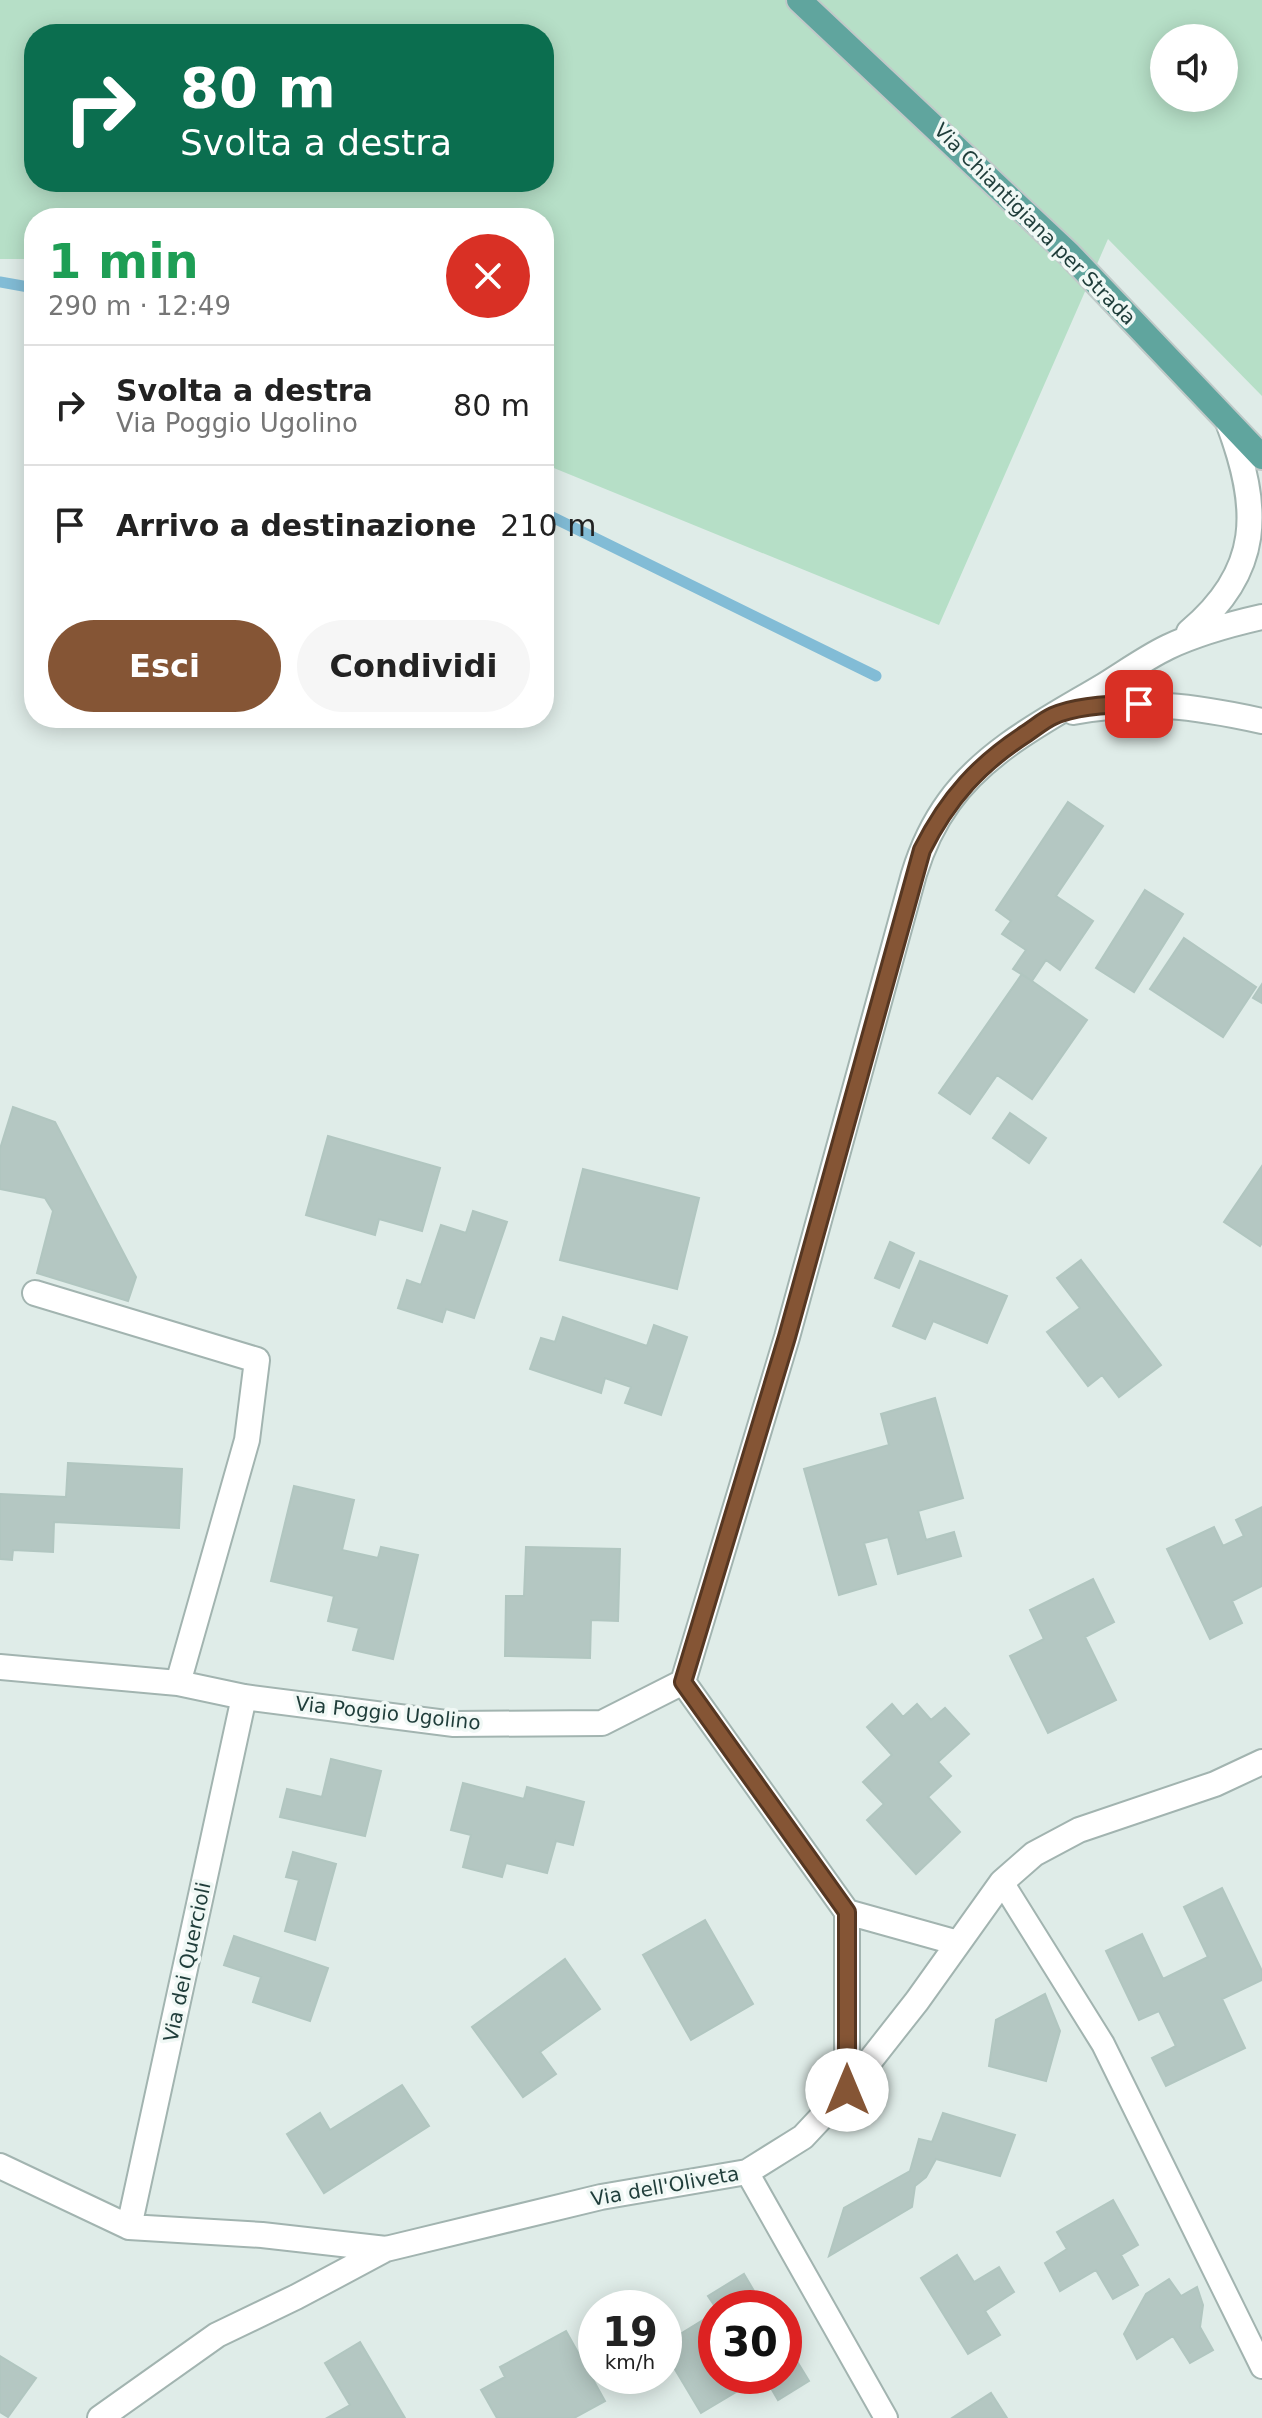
<!DOCTYPE html>
<html lang="it">
<head>
<meta charset="utf-8">
<style>
	body { margin:0; font-family:"DejaVu Sans",sans-serif; background:#f6f6f6; color:#222; height:100vh; display:flex; flex-direction:column; font-size:30px; white-space:nowrap }
	* { box-sizing:border-box; margin:0 }
	p { font-size:26px; color:#767676 }
	.icon { flex:none; width:44px; height:44px; fill:none; stroke:currentColor; stroke-width:2; stroke-linecap:round; stroke-linejoin:round }
	.map { position:relative; flex:1; overflow:hidden }
	.panel { position:absolute; left:24px; top:208px; width:530px; height:520px; display:flex; flex-direction:column; background:#fff; border-radius:32px; box-shadow:0 4px 20px #0003 }
	.panel>* { flex:none }
	.top-card { position:absolute; left:24px; top:24px; width:530px; height:168px; border-radius:32px; box-shadow:0 4px 20px #0003; background:#0b6e4f; color:#fff; overflow:hidden }
	.fabs { position:absolute; left:1150px; top:24px; display:grid; gap:16px }
	.fabs a { display:grid; place-items:center; width:88px; height:88px; border-radius:50%; background:#fff; box-shadow:0 4px 20px #0003; font-size:40px }
	.speed { position:absolute; left:578px; top:2290px; display:flex; gap:16px; font-size:40px; font-weight:700; text-align:center }
	.speed>* { display:grid; place-content:center; width:104px; height:104px; border-radius:50%; background:#fff; box-shadow:0 4px 20px #0003; line-height:1 }
	.speed small { font-size:20px; font-weight:400 }
	.speed .limit { border:12px solid #d22; background:#fff; color:#111 }
	.pin { position:absolute; display:grid; place-items:center; width:68px; height:68px; color:#fff; margin:-34px; border-radius:16px; box-shadow:0 4px 12px #0006 }
	.me { position:absolute; width:88px; margin:-44px; rotate:0deg; stroke-linejoin:round; filter:drop-shadow(0 0 6px #0008) }
	.turn { display:flex; align-items:center; gap:28px; height:168px; padding:0 24px; font-size:36px }
	.turn .icon { width:104px; height:104px; stroke-width:2.5 }
	.turn b { display:block; font-size:56px; line-height:68px }
	.round { display:grid; place-items:center; flex:none; width:84px; height:84px; border-radius:42px; background:#f6f6f6 }
	.overview { display:flex; align-items:center; justify-content:space-between; height:136px; padding:0 24px }
	h1 { font-size:48px; font-weight:600; line-height:60px; color:#1e9e55 }
	.primary-button { display:flex; gap:16px; margin-top:auto; padding:16px 24px }
	.primary-button a { flex:1; height:92px; border-radius:48px; background:#855535; color:#fff; font-size:32px; font-weight:600; line-height:92px; text-align:center }
	.primary-button a+a { background:#f6f6f6; color:#222 }
	ul { padding:0; list-style:none }
	li { display:flex; align-items:center; gap:24px; height:120px; padding:0 24px; border-top:2px solid #e0e0e0 }
	li div { flex:1 }
	li b { display:block; font-size:30px }
	li em { font-style:normal }
	.map>svg:first-child { display:block }
	.green { fill:#b6dfc7; fill-rule:evenodd }
	.lines { fill:none; stroke-linecap:round; stroke-linejoin:round }
	.stream { stroke:#82bcd6; stroke-width:11 }
	.building { fill:#b4c7c2; stroke:#b1c6c0; stroke-width:2 }
	.lane-casing { stroke:#a2b4b0; stroke-width:26 }
	.street-casing { stroke:#a2b4b0; stroke-width:28 }
	.primary-casing { stroke:#c0c9c8; stroke-width:28 }
	.lane { stroke:#fff; stroke-width:22 }
	.street { stroke:#fff; stroke-width:24 }
	.primary { stroke:#60a59e; stroke-width:24 }
	.route-casing { stroke:#563722; stroke-width:20 }
	.route { stroke:#855535; stroke-width:14 }
	.labels { text-anchor:middle; dominant-baseline:central; stroke-width:7; stroke-linejoin:round; paint-order:stroke }
	.street-label { font-size:20px; fill:#1f3d3a; stroke:#f0f8f5 }
</style>
</head>
<body>
<div class="map">
<svg width="1262" height="2418" viewBox="0 0 1262 2418">
	<rect width="100%" height="100%" fill="#dfece8"/>
	<!-- green -->
	<path class="green" d="M0 0H1262V396L1108 239 939 625 544 464V218H34V259H0ZM34 34H544V182H34ZM1164 38H1224V98H1164Z"/>
	<g class="lines">
		<!-- stream -->
		<path class="stream" d="M0 282 34 288
			M544 513 876 676"/>
	</g>
	<!-- building -->
	<path class="building" d="M1068 802 1103 826 1056 896 1093 921 1060 970 1046 960 1032 981 1013 969 1026 950 1002 934 1011 921 996 910Z
		M1145 890 1183 914 1134 992 1096 968Z
		M1184 938 1256 987 1223 1037 1150 989Z
		M1022 974 1087 1020 1032 1099 997 1075 970 1114 939 1093Z
		M1262 984V1003L1253 998Z
		M13 1107 55 1122 136 1277 128 1301 37 1273 53 1211 45 1198 0 1189V1149Z
		M1010 1113 1046 1138 1029 1163 993 1138Z
		M328 1136 440 1168 422 1231 379 1219 375 1235 306 1215Z
		M1262 1166V1243L1260 1246 1224 1222Z
		M583 1169 699 1198 677 1289 560 1260Z
		M473 1211 507 1222 474 1318 446 1309 442 1322 398 1308 407 1280 421 1285 441 1225 466 1233Z
		M890 1242 914 1253 899 1288 875 1278Z
		M1081 1260 1161 1365 1119 1397 1102 1375 1088 1386 1047 1332 1080 1308 1057 1278Z
		M920 1261 1007 1296 987 1343 933 1321 925 1339 893 1326Z
		M563 1317 647 1346 654 1325 687 1337 661 1415 625 1403 631 1387 605 1378 601 1393 530 1369 541 1338 555 1342Z
		M935 1398 963 1498 918 1511 926 1540 954 1532 961 1556 898 1574 888 1537 864 1543 876 1584 839 1595 804 1469 889 1445 881 1414Z
		M68 1463 182 1469 179 1528 54 1522 53 1552 13 1550 12 1560 0 1559V1494L66 1497Z
		M294 1486 354 1500 342 1550 378 1558 381 1547 418 1555 393 1659 353 1650 359 1628 328 1621 334 1596 271 1581Z
		M1262 1507V1586L1232 1601 1242 1623 1210 1639 1167 1549 1214 1527 1223 1546 1244 1536 1236 1520Z
		M526 1547 620 1549 618 1621 591 1620 590 1658 505 1656 506 1596H524Z
		M1093 1579 1114 1622 1085 1637 1116 1700 1048 1733 1010 1656 1044 1639 1030 1610Z
		M892 1704 903 1717 917 1704 931 1720 945 1708 969 1734 938 1762 951 1776 928 1797 960 1832 916 1874 867 1820 884 1804 863 1782 892 1755 867 1727Z
		M331 1759 381 1771 365 1836 280 1817 287 1789 322 1797Z
		M463 1783 524 1799 527 1787 584 1802 573 1845 556 1841 547 1873 506 1863 502 1877 463 1867 471 1835 451 1830Z
		M293 1852 336 1864 315 1940 285 1931 299 1880 286 1877Z
		M1222 1888 1262 1971V1980L1222 1999 1245 2048 1166 2086 1152 2058 1176 2046 1159 2011 1139 2020 1106 1951 1142 1934 1163 1979 1208 1957 1184 1907Z
		M705 1920 753 2004 691 2040 643 1955Z
		M234 1936 328 1968 310 2021 253 2002 261 1977 224 1965Z
		M565 1959 600 2009 540 2052 556 2074 523 2097 472 2027Z
		M1045 1994 1060 2031 1046 2081 989 2066 996 2020Z
		M402 2085 429 2126 324 2193 287 2134 320 2113 330 2130Z
		M943 2113 1015 2135 1000 2176 936 2159 926 2177 915 2186 912 2207 829 2256 844 2208 910 2171 919 2139 932 2142Z
		M1113 2200 1138 2245 1121 2255 1138 2285 1113 2299 1096 2270 1060 2291 1045 2263 1067 2249 1057 2232Z
		M957 2255 974 2282 999 2267 1014 2292 985 2311 1000 2335 968 2354 921 2278Z
		M744 2274 764 2308H716L708 2296Z
		M1169 2279 1181 2296 1197 2287 1203 2305 1200 2327 1213 2350 1190 2363 1173 2336 1137 2359 1124 2334 1146 2294Z
		M716 2312V2376H763L701 2413 664 2351V2344Z
		M566 2331 605 2401 574 2418H497L481 2390 505 2377 500 2367Z
		M784 2340 809 2381 778 2400 764 2376H784Z
		M360 2342 405 2418H327L350 2405 325 2363Z
		M0 2356 36 2378 8 2417 0 2412Z
		M991 2393 1007 2418H952Z"/>
	<g class="lines">
		<!-- lane casing -->
		<g class="lane-casing">
			<path id="lane" d="M1002 1882 1103 2044 1262 2367
				M747 2172 886 2418"/>
		</g>
		<!-- street casing -->
		<g class="street-casing">
			<path id="street" d="M1189 632C1262 571 1261 509 1228 422
				M1073 712C1142 699 1194 706 1262 721
				M35 1293 257 1360 247 1440 178 1683
				M0 1667 178 1683 244 1697 454 1724 602 1723 683 1682 787 1337 914 874C922 848 933 824 949 802 987 749 1050 718 1105 685 1126 672 1147 657 1168 647 1198 633 1231 624 1262 617
				M683 1682 847 1912V2090
				M847 1912 958 1943
				M0 2166 129 2227 262 2235 386 2249
				M129 2227 244 1697
				M100 2418 217 2335 296 2297 386 2249 601 2197 747 2172 803 2137 847 2090 917 2001 1002 1882 1034 1854 1079 1830 1215 1784 1262 1762"/>
		</g>
		<!-- primary casing -->
		<g class="primary-casing">
			<path id="primary" d="M799 0 1069 254 1262 457"/>
		</g>
		<!-- lane -->
		<use href="#lane" class="lane"/>
		<!-- street -->
		<use href="#street" class="street"/>
		<!-- primary -->
		<use href="#primary" class="primary"/>
	</g>
	<g class="lines">
		<!-- route casing -->
		<g class="route-casing">
			<path id="route" d="M847 2090V1912L683 1682 787 1337 922 850C948 798 979 764 1027 733 1036 727 1044 720 1053 716 1075 706 1114 704 1139 704"/>
		</g>
		<!-- route -->
		<use href="#route" class="route"/>
	</g>
	<g class="labels">
		<!-- street labels -->
		<g class="street-label">
			<text transform="translate(1035 224) rotate(45)">Via Chiantigiana per Strada</text>
			<text transform="translate(388 1713) rotate(6)">Via Poggio Ugolino</text>
			<text transform="translate(187 1962) rotate(-78)">Via dei Quercioli</text>
			<text transform="translate(665 2186) rotate(-10)">Via dell'Oliveta</text>
		</g>
	</g>
</svg>
<div class="fabs">
<a><svg class="icon" aria-label="sound" viewBox="0 0 24 24"><path d="M4 9h4l5-4v14l-5-4H4zM17 9q2 3 0 6"/></svg></a>
</div>
<div class="speed"><div>19<small>km/h</small></div><div class="limit">30</div></div>
<div class="pin" style="left:1139px;top:704px;background:#d93025"><svg class="icon" aria-label="arrive" viewBox="0 0 24 24"><path d="M6 21V4h12l-3 4 3 4H6"/></svg></div>
<svg class="me" style="left:847px;top:2090px" viewBox="-20 -20 40 40"><circle r="19" fill="#fff"/><path d="M0-13L10 11 0 6-10 11z" fill="#855535"/></svg>
<div class="top-card">
<div class="turn"><svg class="icon" aria-label="right" viewBox="0 0 24 24"><path d="M7 20v-9h11M14 6l5 5-5 5"/></svg><div><b>80 m</b>Svolta a destra</div></div>
</div>
<section class="panel">
<div class="overview"><div><h1>1 min</h1><p>290 m · 12:49</p></div><a class="round" style="background:#d93025;color:#fff"><svg class="icon" aria-label="close" viewBox="0 0 24 24"><path d="M6 6l12 12M18 6L6 18"/></svg></a></div>
<ul>
<li><svg class="icon" aria-label="right" viewBox="0 0 24 24"><path d="M7 20v-9h11M14 6l5 5-5 5"/></svg><div><b>Svolta a destra</b><p>Via Poggio Ugolino</p></div><em>80 m</em></li>
<li><svg class="icon" aria-label="arrive" viewBox="0 0 24 24"><path d="M6 21V4h12l-3 4 3 4H6"/></svg><div><b>Arrivo a destinazione</b></div><em>210 m</em></li>
</ul>
<div class="primary-button"><a>Esci</a><a>Condividi</a></div>
</section>
</div>
</body>
</html>
